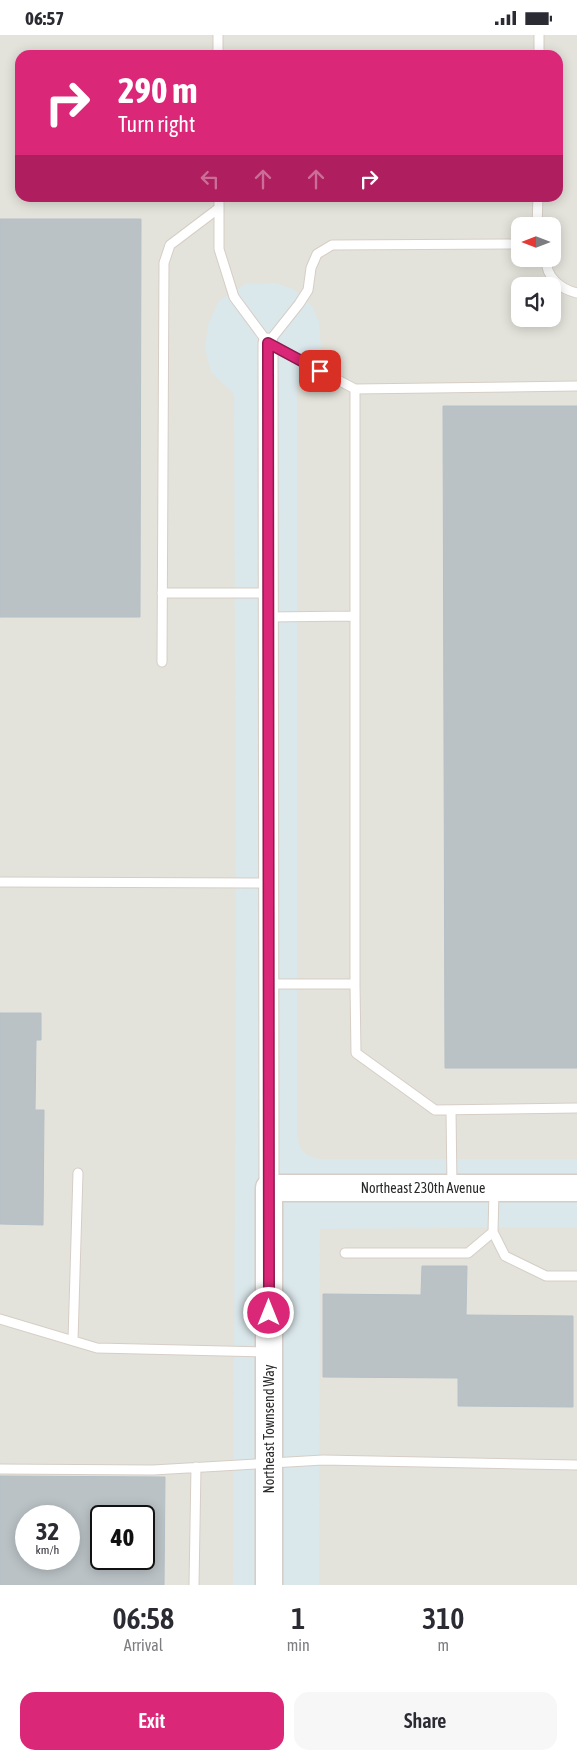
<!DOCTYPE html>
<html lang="en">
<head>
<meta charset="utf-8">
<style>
	body { margin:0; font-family:"Asap Condensed",sans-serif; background:#f7f7f7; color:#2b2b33; height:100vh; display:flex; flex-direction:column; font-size:19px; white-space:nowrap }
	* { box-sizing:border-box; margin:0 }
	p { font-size:16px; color:#7c7c81 }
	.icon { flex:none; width:28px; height:28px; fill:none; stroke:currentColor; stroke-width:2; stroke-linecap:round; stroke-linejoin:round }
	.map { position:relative; height:1550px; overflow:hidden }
	.details { display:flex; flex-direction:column; background:#fff; flex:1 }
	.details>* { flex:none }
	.guide { position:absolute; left:15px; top:15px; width:548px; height:152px; border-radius:15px; box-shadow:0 2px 12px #0003; background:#db2777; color:#fff; overflow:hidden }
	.needle { width:32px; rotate:270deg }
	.buttons { position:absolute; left:511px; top:182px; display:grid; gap:10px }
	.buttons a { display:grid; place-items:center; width:50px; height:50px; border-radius:10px; background:#fff; box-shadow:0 2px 12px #0003; font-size:25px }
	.speed { position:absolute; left:15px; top:1470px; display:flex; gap:10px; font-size:25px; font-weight:700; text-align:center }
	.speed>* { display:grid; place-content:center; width:65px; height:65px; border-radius:50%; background:#fff; box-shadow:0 2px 12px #0003; line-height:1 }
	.speed small { font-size:12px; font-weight:400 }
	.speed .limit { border:2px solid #111; border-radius:8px; background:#fff; color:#111 }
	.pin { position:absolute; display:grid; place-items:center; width:42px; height:42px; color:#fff; margin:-21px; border-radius:10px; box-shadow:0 2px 8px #0006 }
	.me { position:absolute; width:55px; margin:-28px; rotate:0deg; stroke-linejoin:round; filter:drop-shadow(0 0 4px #0008) }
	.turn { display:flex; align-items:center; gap:18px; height:105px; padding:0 20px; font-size:22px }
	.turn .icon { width:65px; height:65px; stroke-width:2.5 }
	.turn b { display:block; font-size:35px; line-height:42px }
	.lanes { display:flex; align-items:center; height:48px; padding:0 20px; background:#0003; justify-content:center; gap:25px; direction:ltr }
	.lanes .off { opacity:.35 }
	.eta { display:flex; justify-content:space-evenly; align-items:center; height:85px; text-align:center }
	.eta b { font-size:30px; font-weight:600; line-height:35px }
	.action { display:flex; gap:10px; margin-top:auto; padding:10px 20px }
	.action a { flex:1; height:58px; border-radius:15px; background:#db2777; color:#fff; font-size:20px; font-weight:600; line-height:58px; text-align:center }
	.action a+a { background:#f7f7f7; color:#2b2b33 }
	.status { display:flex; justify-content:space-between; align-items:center; height:35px; padding:0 25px; background:#fff; direction:ltr }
	.status svg { height:14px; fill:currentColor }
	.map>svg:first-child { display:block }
	.industrial { fill:#e3e3db; fill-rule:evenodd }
	.building { fill:#bac2c6; stroke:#b4c0c6; fill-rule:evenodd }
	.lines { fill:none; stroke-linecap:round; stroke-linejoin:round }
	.lane-casing { stroke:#d6cec6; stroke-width:11 }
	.street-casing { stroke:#d6cec6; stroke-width:21 }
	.secondary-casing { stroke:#d6cec6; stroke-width:29 }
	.lane { stroke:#fff; stroke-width:9 }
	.street { stroke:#fff; stroke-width:19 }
	.secondary { stroke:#fff; stroke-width:26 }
	.route-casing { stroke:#8e194d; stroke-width:12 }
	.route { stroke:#db2777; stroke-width:9 }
	.labels { text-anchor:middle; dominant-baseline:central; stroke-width:4; stroke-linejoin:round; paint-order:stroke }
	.street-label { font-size:14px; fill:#292929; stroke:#fff }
</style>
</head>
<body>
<div class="status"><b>06:57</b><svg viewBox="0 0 49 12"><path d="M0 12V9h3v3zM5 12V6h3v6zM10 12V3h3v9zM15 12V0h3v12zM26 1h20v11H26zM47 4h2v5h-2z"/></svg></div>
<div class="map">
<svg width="577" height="1550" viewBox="0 0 577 1550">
	<rect width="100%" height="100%" fill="#dae7eb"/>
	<!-- industrial -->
	<path class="industrial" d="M0 0H577V1124H319L307 1120 301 1114 297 1101V352L311 338 318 327 321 311 319 287 312 271 293 254 275 248 245 249 219 266 208 290 205 314 211 337 234 359 236 895 233 1550H0ZM20 20H558V162H20ZM520 191H552V224H520ZM520 251H552V284H520ZM26 1481H69V1524H26ZM101 1481H144V1524H101Z
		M577 1192V1550H319L320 1194Z"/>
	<!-- building -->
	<path class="building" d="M0 184H141L140 582H0Z
		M443 371H577V1033H445Z
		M0 978H41V1005H36L35 1075H44L43 1190 0 1189Z
		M422 1231H467L466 1280 573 1281V1372L458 1371V1343L323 1342V1259L421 1260Z
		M0 1441 165 1442 164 1550H0ZM26 1481H69V1524H26ZM101 1481H144V1524H101Z"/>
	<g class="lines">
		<!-- lane casing -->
		<g class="lane-casing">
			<path id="lane" d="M218 0V20
				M539 20V0
				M219 162V214L234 262 268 308 355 354V949H268
				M537 191 538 162
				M546 224C546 242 560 254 577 258
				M268 308 299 269 308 255 311 233 317 219 332 210 520 209
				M355 354 577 351
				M162 558H268
				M268 582 355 581
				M162 627 164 228 170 210 219 173
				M0 847 268 848
				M355 949 356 1018 435 1075 577 1073
				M451 1075 452 1152
				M493 1197 505 1221 546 1241H577
				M345 1218H468L493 1197 494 1156
				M0 1284 97 1313 266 1317
				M73 1305 78 1138
				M0 1434 153 1435 323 1425 577 1430
				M194 1550 196 1432"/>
		</g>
		<!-- street casing -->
		<g class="street-casing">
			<path id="street" d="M268 308 269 1153"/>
		</g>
		<!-- secondary casing -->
		<g class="secondary-casing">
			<path id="secondary" d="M269 1550V1153H577"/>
		</g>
		<!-- lane -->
		<use href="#lane" class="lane"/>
		<!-- street -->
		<use href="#street" class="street"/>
		<!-- secondary -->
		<use href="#secondary" class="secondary"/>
	</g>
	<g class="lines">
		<!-- route casing -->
		<g class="route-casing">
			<path id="route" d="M269 1278 268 308 320 336"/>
		</g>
		<!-- route -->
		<use href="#route" class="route"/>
	</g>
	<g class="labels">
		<!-- street labels -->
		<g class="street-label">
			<text x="423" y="1153">Northeast 230th Avenue</text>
			<text transform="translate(269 1394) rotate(-90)">Northeast Townsend Way</text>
		</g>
	</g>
</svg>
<div class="buttons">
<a><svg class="needle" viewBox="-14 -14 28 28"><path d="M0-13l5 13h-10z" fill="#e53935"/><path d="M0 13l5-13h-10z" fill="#7c7c81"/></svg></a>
<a><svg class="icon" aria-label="sound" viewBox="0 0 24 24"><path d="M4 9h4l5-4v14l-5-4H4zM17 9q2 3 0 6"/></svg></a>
</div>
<div class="speed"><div>32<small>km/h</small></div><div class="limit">40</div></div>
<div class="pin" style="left:320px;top:336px;background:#d93025"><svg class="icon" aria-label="arrive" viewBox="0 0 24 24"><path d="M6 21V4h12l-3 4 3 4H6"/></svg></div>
<svg class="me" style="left:269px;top:1278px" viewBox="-20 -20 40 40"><circle r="17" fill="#db2777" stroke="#fff" stroke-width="3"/><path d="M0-11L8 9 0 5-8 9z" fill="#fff"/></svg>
<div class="guide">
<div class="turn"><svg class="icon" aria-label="right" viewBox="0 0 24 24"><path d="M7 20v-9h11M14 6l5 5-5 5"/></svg><div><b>290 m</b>Turn right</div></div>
<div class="lanes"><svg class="icon off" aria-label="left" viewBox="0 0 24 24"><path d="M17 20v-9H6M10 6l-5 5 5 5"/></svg><svg class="icon off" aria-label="ahead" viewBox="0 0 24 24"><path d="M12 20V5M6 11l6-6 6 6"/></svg><svg class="icon off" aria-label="ahead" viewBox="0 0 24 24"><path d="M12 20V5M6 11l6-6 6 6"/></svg><svg class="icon" aria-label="right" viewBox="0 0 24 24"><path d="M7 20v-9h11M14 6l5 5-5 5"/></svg></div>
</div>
</div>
<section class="details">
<div class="eta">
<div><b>06:58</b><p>Arrival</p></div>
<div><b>1</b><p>min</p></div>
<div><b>310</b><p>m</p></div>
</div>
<div class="action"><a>Exit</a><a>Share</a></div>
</section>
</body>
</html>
